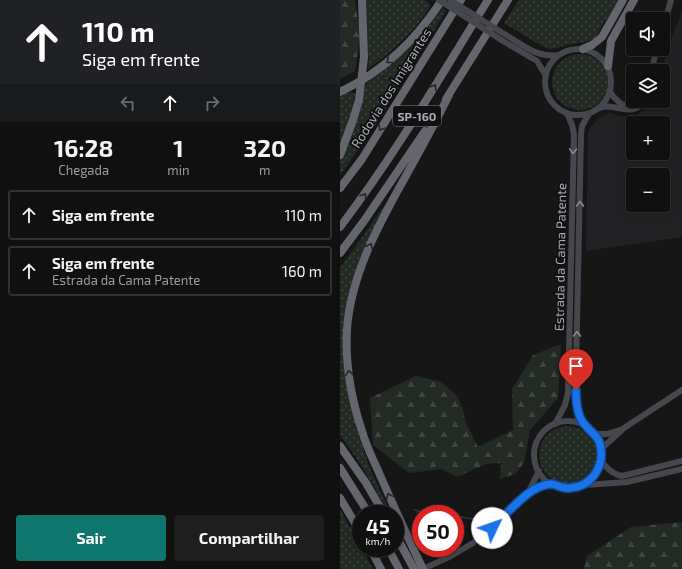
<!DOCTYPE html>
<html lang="pt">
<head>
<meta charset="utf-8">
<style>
	body { margin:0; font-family:"Exo 2",sans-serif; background:#1e1e1f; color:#f1f3f6; height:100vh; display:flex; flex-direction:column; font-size:15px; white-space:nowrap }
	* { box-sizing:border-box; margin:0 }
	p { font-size:13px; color:#9c9d9f }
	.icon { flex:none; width:22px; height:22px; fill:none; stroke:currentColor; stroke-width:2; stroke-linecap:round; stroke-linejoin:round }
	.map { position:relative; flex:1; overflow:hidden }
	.sheet { display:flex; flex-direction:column; background:#101011; width:340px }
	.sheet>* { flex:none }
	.hud { background:#202124; color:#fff; overflow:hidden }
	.buttons { position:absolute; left:286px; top:12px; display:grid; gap:8px }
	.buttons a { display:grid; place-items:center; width:44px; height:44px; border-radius:4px; background:#101011; box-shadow:0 2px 10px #0003,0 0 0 1px #303031; font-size:20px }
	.speed { position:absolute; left:12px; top:505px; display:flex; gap:8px; font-size:20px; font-weight:700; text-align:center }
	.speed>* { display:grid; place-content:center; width:52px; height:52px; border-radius:50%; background:#101011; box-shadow:0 2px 10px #0003,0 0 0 1px #303031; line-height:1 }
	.speed small { font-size:10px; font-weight:400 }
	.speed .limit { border:6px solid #d22; background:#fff; color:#111 }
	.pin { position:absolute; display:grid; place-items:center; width:34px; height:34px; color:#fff; margin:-41px -17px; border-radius:50% 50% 50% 0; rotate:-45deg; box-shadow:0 0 4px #0007 }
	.pin .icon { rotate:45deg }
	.me { position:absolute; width:44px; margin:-22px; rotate:48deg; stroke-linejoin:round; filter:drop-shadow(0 0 3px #0008) }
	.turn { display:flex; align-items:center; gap:14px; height:84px; padding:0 16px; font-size:18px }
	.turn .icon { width:52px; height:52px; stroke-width:2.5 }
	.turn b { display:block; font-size:28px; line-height:34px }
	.lanes { display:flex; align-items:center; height:38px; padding:0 16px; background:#0003; justify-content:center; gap:20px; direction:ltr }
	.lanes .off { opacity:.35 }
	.eta { display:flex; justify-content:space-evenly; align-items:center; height:68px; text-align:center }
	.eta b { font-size:24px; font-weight:700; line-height:28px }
	.action { display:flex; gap:8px; margin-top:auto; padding:8px 16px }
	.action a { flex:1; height:46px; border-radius:4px; background:#0f766e; color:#fff; font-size:16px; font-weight:700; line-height:46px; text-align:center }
	.action a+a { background:#1e1e1f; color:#f1f3f6 }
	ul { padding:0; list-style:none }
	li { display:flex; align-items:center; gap:12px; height:50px; margin:0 8px 6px; padding:0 8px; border:2px solid #303031; border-radius:4px }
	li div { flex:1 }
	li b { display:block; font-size:15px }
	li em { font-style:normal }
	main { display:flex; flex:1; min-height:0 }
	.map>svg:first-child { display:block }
	.built { fill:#222224; fill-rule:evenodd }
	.grass { fill:url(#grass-dots) }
	.forest { fill:url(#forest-firs) }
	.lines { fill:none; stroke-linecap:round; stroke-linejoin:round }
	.stream { stroke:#2f353c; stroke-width:1.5 }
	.secondary { stroke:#45474c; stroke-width:6 }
	.highway { stroke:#64656d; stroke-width:8 }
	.secondary-bridge { stroke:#45474c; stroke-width:6 }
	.highway-bridge { stroke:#64656d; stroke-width:8 }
	.oneway { stroke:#262629 }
	.oneway2 { stroke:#868991 }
	.route-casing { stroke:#114b97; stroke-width:10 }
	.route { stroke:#1a73e8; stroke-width:7 }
	.labels { text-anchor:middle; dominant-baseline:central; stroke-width:4; stroke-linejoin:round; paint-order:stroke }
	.shield { fill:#111112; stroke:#7b7e85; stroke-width:1 }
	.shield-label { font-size:12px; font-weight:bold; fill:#a9acb6 }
	.street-label { font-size:13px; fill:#a9acb6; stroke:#111112 }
</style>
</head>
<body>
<main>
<section class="sheet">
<div class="hud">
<div class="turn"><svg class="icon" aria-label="ahead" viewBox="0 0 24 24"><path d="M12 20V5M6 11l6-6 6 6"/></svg><div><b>110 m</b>Siga em frente</div></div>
<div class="lanes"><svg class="icon off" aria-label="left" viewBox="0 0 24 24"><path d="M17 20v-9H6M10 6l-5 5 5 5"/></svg><svg class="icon" aria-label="ahead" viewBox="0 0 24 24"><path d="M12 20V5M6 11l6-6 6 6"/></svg><svg class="icon off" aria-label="right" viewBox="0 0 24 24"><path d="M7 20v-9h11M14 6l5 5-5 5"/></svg></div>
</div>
<div class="eta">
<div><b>16:28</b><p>Chegada</p></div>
<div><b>1</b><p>min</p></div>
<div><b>320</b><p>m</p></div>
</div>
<ul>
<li><svg class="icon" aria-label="ahead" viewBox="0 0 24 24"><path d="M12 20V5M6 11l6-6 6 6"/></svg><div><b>Siga em frente</b></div><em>110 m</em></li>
<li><svg class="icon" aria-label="ahead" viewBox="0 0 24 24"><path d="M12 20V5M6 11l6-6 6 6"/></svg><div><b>Siga em frente</b><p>Estrada da Cama Patente</p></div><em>160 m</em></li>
</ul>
<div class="action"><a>Sair</a><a>Compartilhar</a></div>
</section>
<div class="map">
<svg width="342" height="569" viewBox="0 0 342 569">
	<defs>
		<pattern id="grass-dots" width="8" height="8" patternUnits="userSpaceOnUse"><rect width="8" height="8" fill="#222a23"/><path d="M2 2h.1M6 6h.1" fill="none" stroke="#3f4641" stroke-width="1.8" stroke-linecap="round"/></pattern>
		<pattern id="forest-firs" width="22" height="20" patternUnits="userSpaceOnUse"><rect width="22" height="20" fill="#222a23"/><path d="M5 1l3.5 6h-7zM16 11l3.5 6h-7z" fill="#3f4641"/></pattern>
	</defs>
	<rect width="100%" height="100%" fill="#161617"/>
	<!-- built -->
	<path class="built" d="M342 13V237L246 251 248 132 250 128 258 119 269 113 280 116H294L306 109 310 101H323V71H321L334 31ZM293 123H323V153H293ZM293 175H323V205H293Z"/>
	<!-- grass -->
	<path class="grass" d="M26 0H84L91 5C75 31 53 51 28 69L29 58 28 56Z
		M179 0H280L262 25 256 37 248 41 227 45 216 48 209 49 195 42 164 23Z
		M102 8 106 11 36 125 0 175V160L23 95 26 83C59 61 79 41 102 8Z
		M212 82a28 28 0 1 1 56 0a28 28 0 1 1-56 0Z
		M10 92 15 94C13 112 6 128 0 145V96Z
		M56 189 32 236 5 327 3 352 5 379 19 436 29 466 51 514H49C34 486 19 460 0 435V268Z
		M199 455a29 29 0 1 1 58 0a29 29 0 1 1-58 0Z
		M0 509 33 569H0Z"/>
	<!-- forest -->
	<path class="forest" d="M0 0H15L20 36 15 71 0 79Z
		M221 344 218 398 190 430 184 463 175 474 160 479 161 463 146 464 117 477 102 469 69 473 33 445 30 398 76 376 102 382 117 396 122 407 126 423 138 447 173 430 172 389 193 355Z
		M342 522V569H244L247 556 291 527Z"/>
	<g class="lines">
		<!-- stream -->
		<path class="stream" d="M75 510 88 514
			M115 516 133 519"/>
		<!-- secondary -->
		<path class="secondary" d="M323 29 331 0
			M166 35C184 46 197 58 219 55
			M163 41 197 61 206 76
			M205 82a33 33 0 1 1 66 0a33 33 0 1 1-66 0Z
			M311 71 317 49
			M270 92C277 102 286 111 299 102
			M259 108C263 107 268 106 272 107 283 108 296 115 303 101
			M194 455a34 34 0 1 1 68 0a34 34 0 1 1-68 0Z
			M215 424 225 405 228 393 234 134 232 125 227 113
			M244 425C235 405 236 390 236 369L241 134 242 126 249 114
			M255 434H267L281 430
			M261 449 284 428 342 390
			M261 461C267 468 272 474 282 476L342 461
			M245 485 287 482 342 469
			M189 491 199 471
			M83 569 111 556 133 543 162 519 189 492 196 488 212 484"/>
		<!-- highway -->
		<path class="highway" d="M22 0 24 57
			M243 49 252 45 262 37 283 0
			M268 66 271 41 294 0
			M0 92C44 71 75 41 102 0
			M106 99 168 0
			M0 155 13 120 19 100
			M0 188 22 159 121 0
			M0 227C55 155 100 77 148 0
			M0 253 24 221 85 131
			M0 446 26 483 44 514
			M0 468 29 514
			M0 498 21 533
			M55 534 74 569
			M30 548 41 569
			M48 548 59 569
			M83 569C68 538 54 507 40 475 34 461 26 446 22 431 11 398 5 363 7 329 11 273 41 220 68 172 82 147 96 121 109 95"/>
		<!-- secondary-bridge -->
		<path class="secondary-bridge" d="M99 0 163 41
			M110 0 166 35"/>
		<!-- highway-bridge -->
		<path class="highway-bridge" d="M19 100 24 57"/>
	</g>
	<!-- one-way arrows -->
	<defs><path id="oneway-chevron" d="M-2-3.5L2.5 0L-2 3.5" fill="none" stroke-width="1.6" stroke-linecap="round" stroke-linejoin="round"/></defs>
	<g class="oneway">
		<use href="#oneway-chevron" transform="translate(49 61) rotate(142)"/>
		<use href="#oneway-chevron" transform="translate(94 87) rotate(-58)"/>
		<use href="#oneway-chevron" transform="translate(41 128) rotate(122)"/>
		<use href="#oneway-chevron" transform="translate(24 196) rotate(-53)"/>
		<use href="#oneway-chevron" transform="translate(30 246) rotate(-65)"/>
		<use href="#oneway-chevron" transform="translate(9 373) rotate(-98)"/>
		<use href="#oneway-chevron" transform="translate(49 496) rotate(-114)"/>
	</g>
	<g class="oneway2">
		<use href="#oneway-chevron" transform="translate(233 151) rotate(92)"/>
		<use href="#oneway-chevron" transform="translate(240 204) rotate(-89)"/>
		<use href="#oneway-chevron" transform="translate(237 334) rotate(-89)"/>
	</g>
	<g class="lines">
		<!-- route casing -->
		<g class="route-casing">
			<path id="route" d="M152 528C164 517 181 496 195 489 199 487 207 484 212 484 219 486 224 489 230 488 250 487 263 469 261 450 260 437 253 434 245 425 237 417 236 401 236 390"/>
		</g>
		<!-- route -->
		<use href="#route" class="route"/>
	</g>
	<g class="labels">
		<!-- shield labels -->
		<rect class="shield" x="53" y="106" width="48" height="20" rx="3"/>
		<g class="shield-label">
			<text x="77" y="116">SP-160</text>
		</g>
		<!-- street labels -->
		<g class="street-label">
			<text transform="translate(51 88) rotate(-58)">Rodovia dos Imigrantes</text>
			<text transform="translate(220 257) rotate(-89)">Estrada da Cama Patente</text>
		</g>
	</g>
</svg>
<div class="buttons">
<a><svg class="icon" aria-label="sound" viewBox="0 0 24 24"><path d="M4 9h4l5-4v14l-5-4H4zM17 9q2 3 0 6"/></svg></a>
<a><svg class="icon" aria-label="layers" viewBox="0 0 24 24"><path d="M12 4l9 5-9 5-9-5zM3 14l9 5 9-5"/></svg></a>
<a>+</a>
<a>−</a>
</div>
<div class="speed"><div>45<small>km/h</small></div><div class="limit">50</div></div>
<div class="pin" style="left:236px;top:390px;background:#d93025"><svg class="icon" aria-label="arrive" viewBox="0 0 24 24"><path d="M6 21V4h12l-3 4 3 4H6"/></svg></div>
<svg class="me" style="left:152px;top:528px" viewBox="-20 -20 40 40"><circle r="19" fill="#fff"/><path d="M0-13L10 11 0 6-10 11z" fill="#1a73e8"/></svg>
</div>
</main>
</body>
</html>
